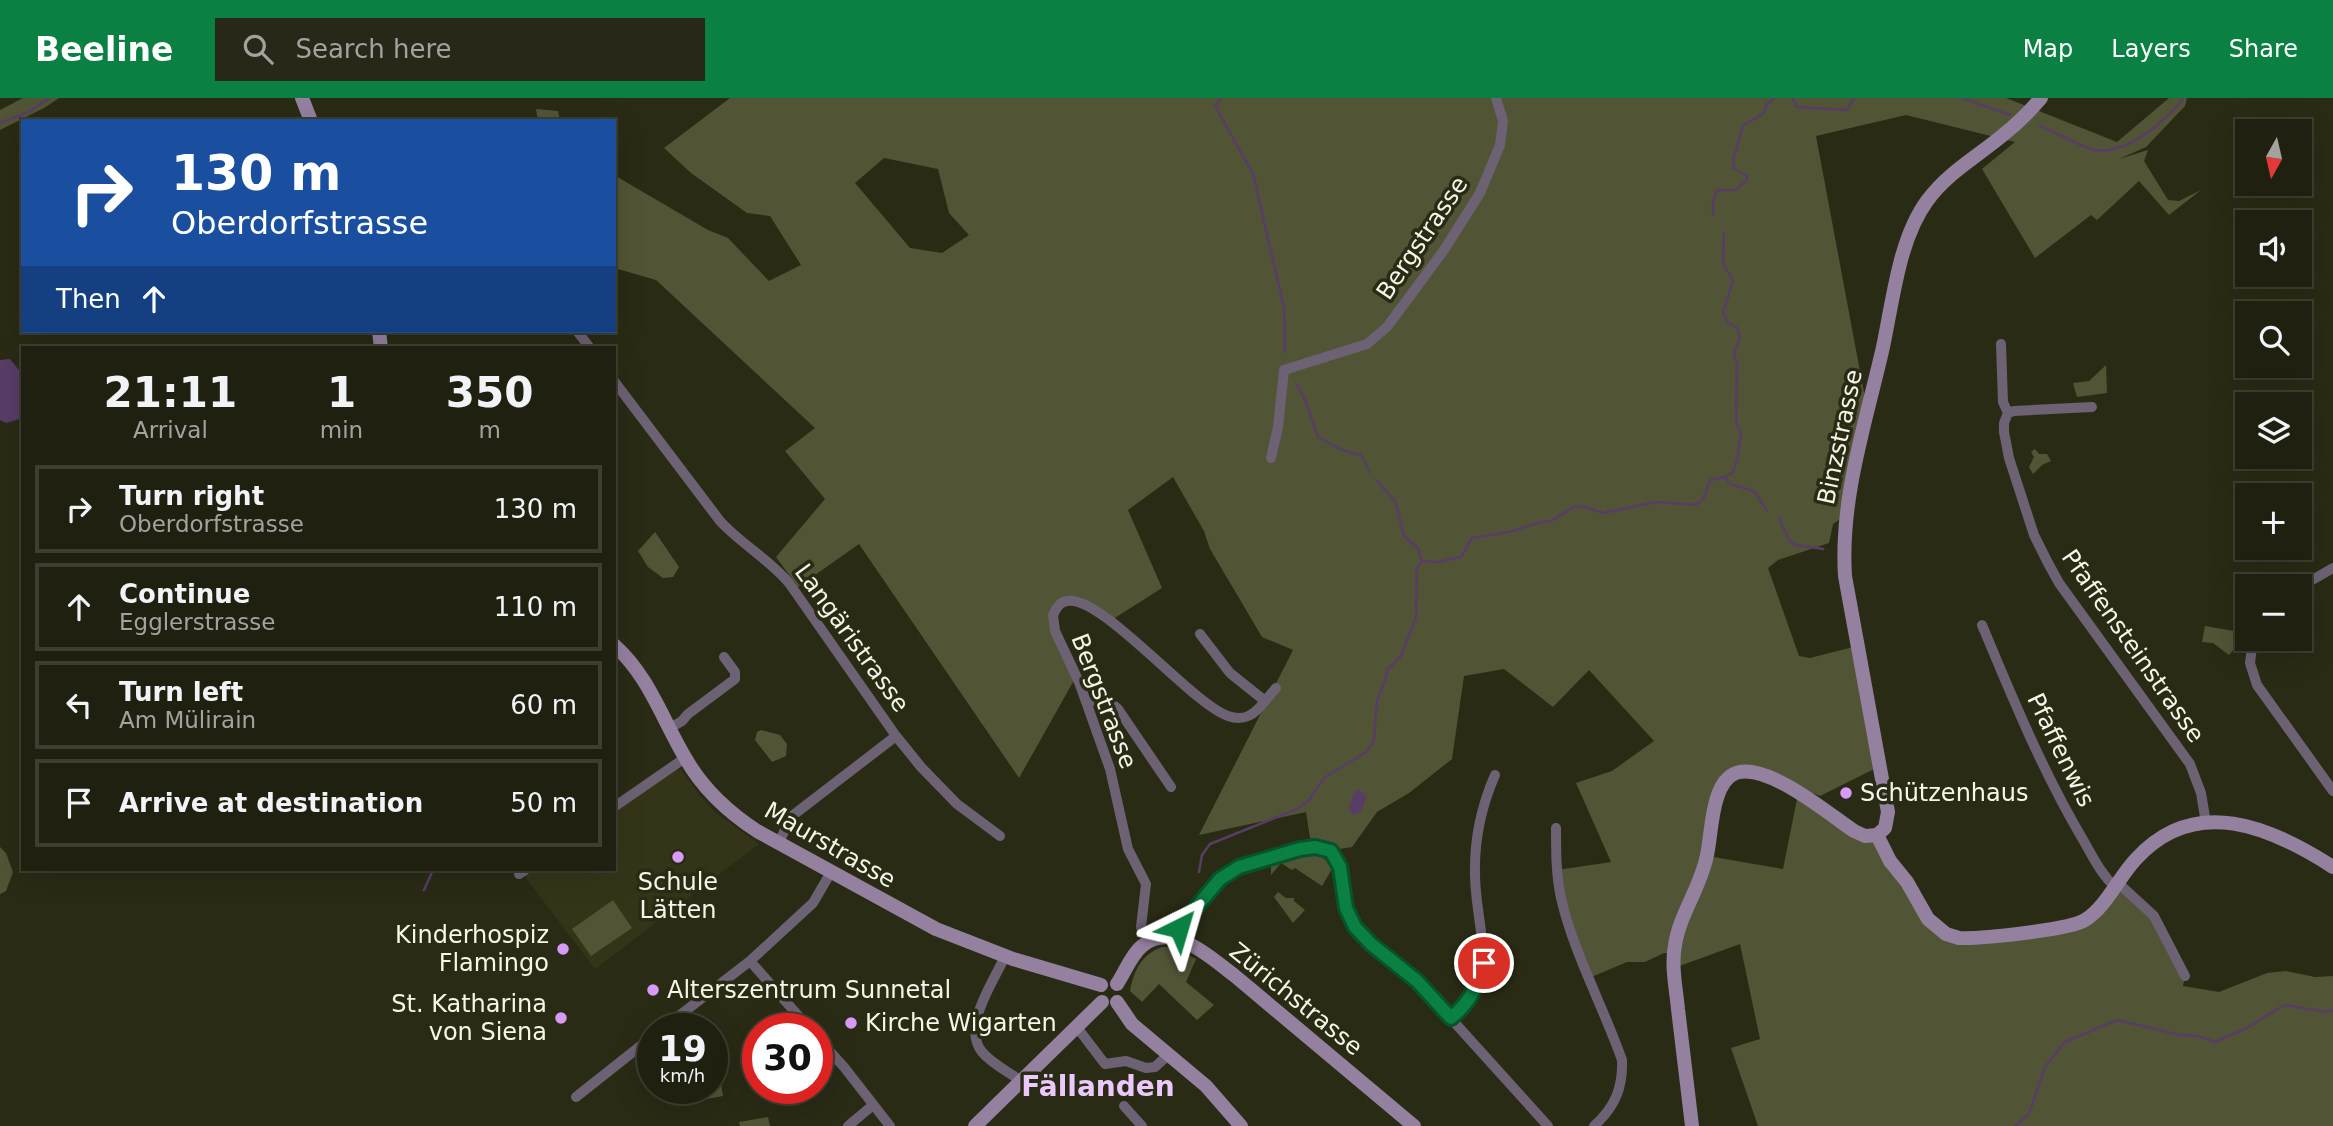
<!DOCTYPE html>
<html lang="en">
<head>
<meta charset="utf-8">
<style>
	body { margin:0; font-family:"DejaVu Sans",sans-serif; background:#282819; color:#f1f3f6; height:100vh; display:flex; flex-direction:column; font-size:26px; white-space:nowrap }
	* { box-sizing:border-box; margin:0 }
	p { font-size:23px; color:#a2a39f }
	.icon { flex:none; width:38px; height:38px; fill:none; stroke:currentColor; stroke-width:2; stroke-linecap:round; stroke-linejoin:round }
	.map { position:relative; flex:1; overflow:hidden }
	.drawer { position:absolute; left:21px; top:248px; width:595px; height:525px; display:flex; flex-direction:column; background:#202010; border-radius:0px; box-shadow:0 7px 28px #0002,0 0 0 2px #3d3e30 }
	.drawer>* { flex:none }
	.banner { position:absolute; left:21px; top:21px; width:595px; height:214px; border-radius:0px; box-shadow:0 7px 28px #0002,0 0 0 2px #3d3e30; background:#1a4fa0; color:#fff; overflow:hidden }
	.needle { width:46px; rotate:188deg }
	.controls { position:absolute; left:2235px; top:21px; display:grid; gap:14px }
	.controls a { display:grid; place-items:center; width:77px; height:77px; border-radius:0px; background:#202010; box-shadow:0 7px 28px #0002,0 0 0 2px #3d3e30; font-size:35px }
	.speed { position:absolute; left:637px; top:915px; display:flex; gap:14px; font-size:35px; font-weight:700; text-align:center }
	.speed>* { display:grid; place-content:center; width:91px; height:91px; border-radius:50%; background:#202010; box-shadow:0 7px 28px #0002,0 0 0 2px #3d3e30; line-height:1 }
	.speed small { font-size:18px; font-weight:400 }
	.speed .limit { border:10px solid #d22; background:#fff; color:#111 }
	.pin { position:absolute; display:grid; place-items:center; width:60px; height:60px; color:#fff; margin:-30px; border:4px solid #fff; border-radius:50%; box-shadow:0 2px 7px #0007 }
	.me { position:absolute; width:77px; margin:-38px; rotate:40deg; stroke-linejoin:round; filter:drop-shadow(0 0 5px #0008) }
	.turn { display:flex; align-items:center; gap:24px; height:147px; padding:0 35px; font-size:32px }
	.turn .icon { width:91px; height:91px; stroke-width:2.5 }
	.turn b { display:block; font-size:49px; line-height:60px }
	.then { display:flex; align-items:center; height:66px; padding:0 35px; background:#0003; gap:14px; font-size:26px }
	.eta { display:flex; justify-content:space-evenly; align-items:center; height:119px; text-align:center }
	.eta b { font-size:42px; font-weight:800; line-height:49px }
	ul { padding:0; list-style:none }
	li { display:flex; align-items:center; gap:21px; height:88px; margin:0 14px 10px; padding:0 21px; border:4px solid #3d3e30; border-radius:0px }
	li div { flex:1 }
	li b { display:block; font-size:26px }
	li em { font-style:normal }
	header { display:flex; align-items:center; gap:42px; box-sizing:border-box; height:98px; padding:0 35px; background:#0b8043; color:#fff }
	header strong { font-size:33px }
	nav { display:flex; gap:38px; margin-inline-start:auto; font-size:24px }
	.search { width:490px; height:63px; background:#282819; display:flex; align-items:center; gap:18px; box-sizing:border-box; padding:0 24px; border-radius:0px; color:#a2a39f; font-size:26px }
	.map>svg:first-child { display:block }
	.built { fill:#343518 }
	.green { fill:#525436; fill-rule:evenodd }
	.water { fill:#583d67 }
	.lines { fill:none; stroke-linecap:round; stroke-linejoin:round }
	.stream { stroke:#583d67; stroke-width:2.5 }
	.street { stroke:#6d6174; stroke-width:10 }
	.secondary { stroke:#94809f; stroke-width:14 }
	.route-casing { stroke:#07532c; stroke-width:18 }
	.route { stroke:#0b8043; stroke-width:12 }
	.poi-dot { fill:#d89af8; stroke:#2a2b15; stroke-width:2.5 }
	.labels { text-anchor:middle; dominant-baseline:central; stroke-width:7; stroke-linejoin:round; paint-order:stroke }
	.street-label { font-size:24px; fill:#f5f6e8; stroke:#2a2b15 }
	.poi-label { font-size:24px; fill:#f5f6e8; stroke:#2a2b15; text-anchor:start }
	.quarter-label { font-size:28px; font-weight:bold; fill:#ebc9fe; stroke:#2a2b15 }
</style>
</head>
<body>
<header>
<strong>Beeline</strong>
<div class="search"><svg class="icon" aria-label="search" viewBox="0 0 24 24"><circle cx="10" cy="10" r="6"/><path d="M15 15l6 6"/></svg>Search here</div>
<nav><a>Map</a><a>Layers</a><a>Share</a></nav>
</header>
<div class="map">
<svg width="2333" height="1028" viewBox="0 0 2333 1028">
	<rect width="100%" height="100%" fill="#2a2b15"/>
	<!-- built -->
	<path class="built" d="M675 671 681 672 700 698 716 715 759 746 595 871 523 776 530 772H614V713Z"/>
	<!-- green -->
	<path class="green" d="M23 0H59L44 10 0 32V12Z
		M730 0H2006L2117 44 2169 0H2187L2185 8 2146 49 2119 61 2148 52 2144 63 2168 102 2179 103 2201 92 2169 117 2139 83 2097 122 2091 117 2035 160 1982 71 2015 44 1906 17 1816 38 1868 316 1846 417 1833 426 1829 445 1778 462 1768 470 1799 558 1810 560 1857 548 1874 671 1820 698 1767 678 1726 682 1708 758 1783 771 1798 696 1877 737 1946 836 2079 825 2117 784 2154 818 2185 878 2183 888 2219 894 2267 875 2286 873 2315 879 2333 878V1028H1758L1731 950 1760 941 1740 846 1674 870V855H1664L1645 864H1627L1589 880 1557 772 1611 764 1576 685 1612 673 1654 643 1589 572 1553 609 1504 571 1464 578 1452 661 1409 695 1377 714 1352 749 1339 751 1310 740 1306 714 1199 737 1293 552 1262 539 1210 451 1204 433 1173 379 1128 412 1162 490 1110 523 1081 505 1060 506 1056 527 1077 577 1019 680 859 446 798 489 776 459 825 401 785 353 815 330 656 182 618 171 614 167V77L708 132 728 140 769 183 801 167 770 118 747 115 691 75 664 50ZM884 60 938 71 949 115 969 137 942 155 910 150 855 85Z
		M536 11 558 13 560 23H538Z
		M2106 267 2107 295 2077 299 2073 285 2089 283Z
		M2035 351 2039 356H2047L2051 363 2042 367 2033 376 2029 369 2034 359 2031 354Z
		M655 434 679 469 673 479 663 480 648 469 638 453Z
		M2205 528 2234 533 2235 550 2229 557 2213 545 2202 544Z
		M761 632 780 637 787 646 786 658 772 664 755 642 757 634Z
		M0 749 6 755 13 774 6 793 0 796Z
		M1306 755C1320 756 1325 759 1332 771L1322 788 1295 770 1292 772 1281 765 1271 777V766L1296 758 1302 759Z
		M1278 794 1286 800H1294V803L1305 812 1293 825 1274 799Z
		M613 802 632 830 591 858 572 831Z
		M1162 849H1171L1196 861 1186 884 1214 907 1197 922 1159 886 1142 904 1130 893C1134 872 1141 857 1162 849Z
		M717 961 723 998 690 1004 688 991 712 990V962Z
		M768 1019 770 1028H740L739 1024Z"/>
	<!-- water -->
	<path class="water" d="M10 261 23 277V320L6 325 0 322V262Z
		M1359 691 1367 699 1360 715 1352 717 1349 710 1354 695Z"/>
	<g class="lines">
		<!-- stream -->
		<path class="stream" d="M1221 0 1215 8 1253 76 1284 210 1285 254
			M1792 0 1797 9 1847 12 1854 0
			M1962 0 2010 17
			M0 25 28 14 50 0
			M2040 28C2057 35 2074 45 2091 51 2122 60 2167 24 2183 0
			M1713 117V103L1717 92H1735L1747 82V78L1733 70 1734 58 1743 28 1764 15 1767 6 1775 0
			M1296 286 1304 299 1318 339 1342 352 1361 357 1370 374
			M1725 379 1730 386 1754 393 1768 414
			M1376 382 1395 403 1404 438 1418 451 1422 463
			M1779 420C1794 454 1789 445 1823 451
			M1422 463 1438 464 1461 459 1472 440 1509 434 1541 424 1551 423 1574 409 1581 408 1603 415 1656 404 1696 407 1704 400 1710 382 1725 379 1733 374 1738 358 1741 335 1736 324 1737 269 1734 255 1740 240 1737 230 1728 224 1723 215 1733 183 1723 165 1724 135
			M1199 774 1202 757 1210 746 1297 711 1309 702 1324 680 1366 654 1374 642 1377 602 1385 583 1387 572 1401 558 1416 519 1417 470 1422 463
			M424 792 433 772
			M2015 1028 2029 1016 2045 969 2065 944 2117 922 2180 937 2198 938 2215 944 2245 931 2284 907 2326 914 2333 912"/>
		<!-- street -->
		<path class="street" d="M577 233 590 250
			M2001 246 2003 304 2008 315 2004 325V334L2009 360 2034 437 2048 465 2059 485 2190 666 2201 695 2206 725
			M614 283 720 423C741 446 769 461 789 485L896 638 792 718 778 746
			M2008 315 2014 313 2092 309
			M1271 360 1278 329 1284 272 1367 246 1387 229 1444 152 1480 95 1500 47 1503 23 1496 0
			M2300 489 2333 470
			M1982 527C2012 599 2042 672 2082 740 2092 757 2100 775 2115 789
			M2253 541 2250 565 2257 587 2333 693
			M1265 603 1276 590
			M1087 605C1100 600 1108 602 1118 611L1171 689
			M670 630 682 623 688 616 735 581V574L724 559
			M896 638 921 669 957 706 1000 738
			M614 709 685 660
			M1556 730C1556 754 1556 777 1561 800 1574 856 1603 908 1622 962 1623 990 1615 1009 1594 1028
			M519 776 525 772
			M2117 784 2154 818 2185 878
			M1175 840C1183 820 1212 784 1231 773 1246 763 1297 748 1315 749 1320 749 1326 752 1331 753L1340 769 1350 819 1362 838 1417 883 1548 1028
			M1150 843 1141 829 1146 786 1128 751 1110 671 1079 584 1055 533 1053 517C1056 511 1059 504 1067 503 1101 496 1192 606 1228 618 1245 624 1255 616 1265 603L1230 575 1200 536
			M1005 858C995 882 961 928 982 954 992 966 1009 974 1021 983
			M750 863 810 931
			M1451 920C1502 876 1476 834 1475 778 1474 743 1481 709 1495 677
			M1076 928 1105 966 1126 963 1146 970 1155 969 1168 957
			M662 931 750 863 801 816 813 805 831 774
			M817 939 844 969 890 1028
			M576 999 653 938
			M1124 1008 1142 1028
			M848 1028 873 1007"/>
		<!-- secondary -->
		<path class="secondary" d="M302 0 311 23
			M379 233 381 250
			M614 547C649 578 662 621 686 661 703 691 728 714 757 733L936 831 1013 861 1101 887
			M1877 737 1885 730 1888 714 1845 478C1840 400 1866 324 1883 249 1893 202 1899 141 1927 103 1947 75 1978 58 2003 37 2017 26 2030 13 2041 0
			M1877 737 1890 763 1907 784 1928 821 1946 836 1959 840C1979 841 2069 832 2085 822 2107 808 2118 780 2136 761 2195 696 2271 729 2333 769
			M1117 886C1125 874 1131 857 1142 848 1172 822 1211 860 1235 878L1414 1028
			M1117 904 1132 926 1206 988 1241 1028
			M975 1028 1102 904
			M1692 1028C1687 989 1683 950 1678 911 1676 890 1671 868 1675 847 1680 815 1701 789 1707 757 1712 735 1711 684 1736 675 1767 664 1829 716 1854 733L1865 738 1877 737"/>
	</g>
	<g class="lines">
		<!-- route casing -->
		<g class="route-casing">
			<path id="route" d="M1179 830 1220 781 1239 769 1300 751 1315 749 1331 753 1340 769 1346 810 1355 829 1371 846 1417 883 1451 920C1470 904 1478 888 1484 865"/>
		</g>
		<!-- route -->
		<use href="#route" class="route"/>
	</g>
	<!-- markers -->
	<g class="poi-dot">
		<circle cx="1846" cy="695" r="7"/>
		<circle cx="678" cy="759" r="7"/>
		<circle cx="563" cy="851" r="7"/>
		<circle cx="653" cy="892" r="7"/>
		<circle cx="561" cy="920" r="7"/>
		<circle cx="851" cy="925" r="7"/>
	</g>
	<g class="labels">
		<!-- street labels -->
		<g class="street-label">
			<text transform="translate(1422 140) rotate(-56)">Bergstrasse</text>
			<text transform="translate(1840 339) rotate(-78)">Binzstrasse</text>
			<text transform="translate(852 540) rotate(54)">Langäristrasse</text>
			<text transform="translate(2133 548) rotate(55)">Pfaffensteinstrasse</text>
			<text transform="translate(1104 603) rotate(69)">Bergstrasse</text>
			<text transform="translate(2061 652) rotate(64)">Pfaffenwis</text>
			<text transform="translate(830 747) rotate(30)">Maurstrasse</text>
			<text transform="translate(1296 901) rotate(39)">Zürichstrasse</text>
		</g>
		<!-- poi labels -->
		<g class="poi-label">
			<text x="1860" y="695">Schützenhaus</text>
			<text x="678" y="784" text-anchor="middle">Schule<tspan x="678" dy="28">Lätten</tspan></text>
			<text x="549" y="837" text-anchor="end">Kinderhospiz<tspan x="549" dy="28">Flamingo</tspan></text>
			<text x="667" y="892">Alterszentrum Sunnetal</text>
			<text x="547" y="906" text-anchor="end">St. Katharina<tspan x="547" dy="28">von Siena</tspan></text>
			<text x="865" y="925">Kirche Wigarten</text>
		</g>
		<!-- quarter labels -->
		<g class="quarter-label">
			<text x="1098" y="988">Fällanden</text>
		</g>
	</g>
</svg>
<div class="controls">
<a><svg class="needle" viewBox="-14 -14 28 28"><path d="M0-13l5 13h-10z" fill="#e53935"/><path d="M0 13l5-13h-10z" fill="#a2a39f"/></svg></a>
<a><svg class="icon" aria-label="sound" viewBox="0 0 24 24"><path d="M4 9h4l5-4v14l-5-4H4zM17 9q2 3 0 6"/></svg></a>
<a><svg class="icon" aria-label="search" viewBox="0 0 24 24"><circle cx="10" cy="10" r="6"/><path d="M15 15l6 6"/></svg></a>
<a><svg class="icon" aria-label="layers" viewBox="0 0 24 24"><path d="M12 4l9 5-9 5-9-5zM3 14l9 5 9-5"/></svg></a>
<a>+</a>
<a>−</a>
</div>
<div class="speed"><div>19<small>km/h</small></div><div class="limit">30</div></div>
<div class="pin" style="left:1484px;top:865px;background:#d93025"><svg class="icon" aria-label="arrive" viewBox="0 0 24 24"><path d="M6 21V4h12l-3 4 3 4H6"/></svg></div>
<svg class="me" style="left:1179px;top:830px" viewBox="-20 -20 40 40"><path d="M0-17L14 15 0 8-14 15z" fill="#0b8043" stroke="#fff" stroke-width="4"/></svg>
<div class="banner">
<div class="turn"><svg class="icon" aria-label="right" viewBox="0 0 24 24"><path d="M7 20v-9h11M14 6l5 5-5 5"/></svg><div><b>130 m</b>Oberdorfstrasse</div></div>
<div class="then">Then<svg class="icon" aria-label="ahead" viewBox="0 0 24 24"><path d="M12 20V5M6 11l6-6 6 6"/></svg></div>
</div>
<section class="drawer">
<div class="eta">
<div><b>21:11</b><p>Arrival</p></div>
<div><b>1</b><p>min</p></div>
<div><b>350</b><p>m</p></div>
</div>
<ul>
<li><svg class="icon" aria-label="right" viewBox="0 0 24 24"><path d="M7 20v-9h11M14 6l5 5-5 5"/></svg><div><b>Turn right</b><p>Oberdorfstrasse</p></div><em>130 m</em></li>
<li><svg class="icon" aria-label="ahead" viewBox="0 0 24 24"><path d="M12 20V5M6 11l6-6 6 6"/></svg><div><b>Continue</b><p>Egglerstrasse</p></div><em>110 m</em></li>
<li><svg class="icon" aria-label="left" viewBox="0 0 24 24"><path d="M17 20v-9H6M10 6l-5 5 5 5"/></svg><div><b>Turn left</b><p>Am Mülirain</p></div><em>60 m</em></li>
<li><svg class="icon" aria-label="arrive" viewBox="0 0 24 24"><path d="M6 21V4h12l-3 4 3 4H6"/></svg><div><b>Arrive at destination</b></div><em>50 m</em></li>
</ul>
</section>
</div>
</body>
</html>
